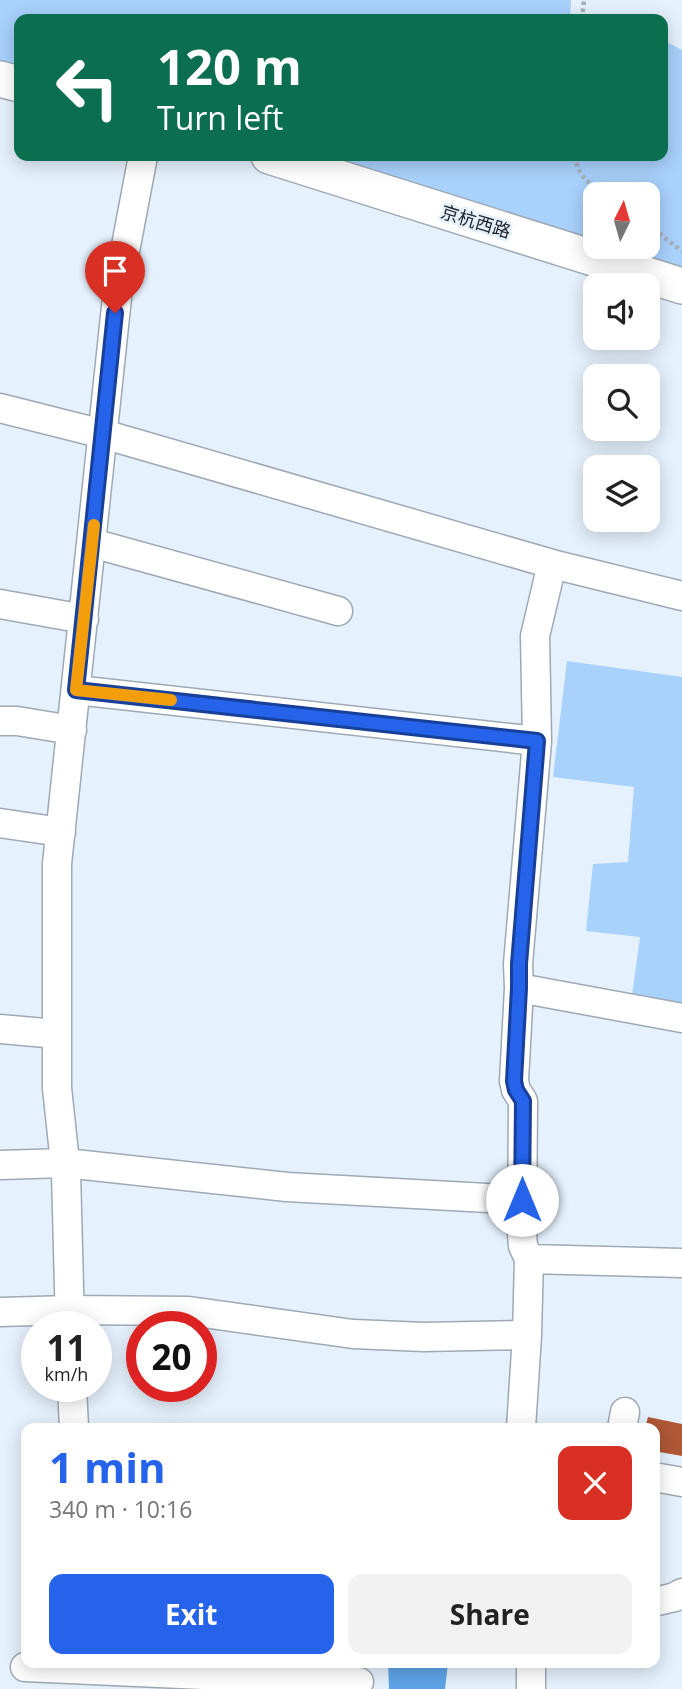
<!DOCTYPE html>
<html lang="en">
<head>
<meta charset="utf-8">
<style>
	body { margin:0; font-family:"Open Sans","Noto Sans SC",sans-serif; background:#f2f2f2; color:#222; height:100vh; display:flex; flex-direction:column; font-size:26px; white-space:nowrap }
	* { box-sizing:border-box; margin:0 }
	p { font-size:23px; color:#767676 }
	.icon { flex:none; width:38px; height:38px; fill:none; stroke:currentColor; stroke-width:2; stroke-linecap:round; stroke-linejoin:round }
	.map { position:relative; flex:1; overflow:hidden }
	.drawer { position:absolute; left:21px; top:1423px; width:639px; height:245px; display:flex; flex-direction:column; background:#fff; border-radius:14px; box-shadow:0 4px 18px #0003 }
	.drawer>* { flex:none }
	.top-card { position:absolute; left:14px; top:14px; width:654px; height:147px; border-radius:14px; box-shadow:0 4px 18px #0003; background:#0b6e4f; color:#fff; overflow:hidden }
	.needle { width:46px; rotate:5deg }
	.tools { position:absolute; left:583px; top:182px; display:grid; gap:14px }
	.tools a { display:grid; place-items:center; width:77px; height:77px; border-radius:14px; background:#fff; box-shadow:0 4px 18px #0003; font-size:35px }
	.speed { position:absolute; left:21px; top:1311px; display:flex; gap:14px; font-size:35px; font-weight:700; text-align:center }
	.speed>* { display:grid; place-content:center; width:91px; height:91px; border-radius:50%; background:#fff; box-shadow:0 4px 18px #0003; line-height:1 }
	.speed small { font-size:18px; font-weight:400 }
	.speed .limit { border:10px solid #d22; background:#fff; color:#111 }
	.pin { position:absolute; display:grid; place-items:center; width:60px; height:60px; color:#fff; margin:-72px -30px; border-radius:50% 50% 50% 0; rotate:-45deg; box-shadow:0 0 7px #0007 }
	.pin .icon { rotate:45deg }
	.me { position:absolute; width:77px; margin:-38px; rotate:0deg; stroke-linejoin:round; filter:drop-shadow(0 0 5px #0008) }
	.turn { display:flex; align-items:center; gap:24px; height:147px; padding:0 28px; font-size:32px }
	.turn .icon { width:91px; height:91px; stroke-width:2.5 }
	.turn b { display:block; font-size:49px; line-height:60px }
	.round { display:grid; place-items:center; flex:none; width:74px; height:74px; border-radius:14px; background:#f2f2f2 }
	.head { display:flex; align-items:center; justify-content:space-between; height:119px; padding:0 28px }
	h1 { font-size:42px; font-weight:700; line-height:52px; color:#2563eb }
	.button { display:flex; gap:14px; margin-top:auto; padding:14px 28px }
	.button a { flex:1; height:80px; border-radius:14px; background:#2563eb; color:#fff; font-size:28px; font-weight:700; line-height:80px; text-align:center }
	.button a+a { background:#f2f2f2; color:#222 }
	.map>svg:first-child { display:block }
	.green { fill:#a8d1fc }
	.water { fill:#5ea4e8 }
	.building { fill:#af5836 }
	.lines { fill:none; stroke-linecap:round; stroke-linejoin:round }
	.minor-casing { stroke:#9ea9b5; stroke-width:31 }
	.major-casing { stroke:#9ea9b5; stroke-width:38 }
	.path { stroke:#a6b0b9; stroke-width:4.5; stroke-dasharray:3.5 3.5; stroke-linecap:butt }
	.minor { stroke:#fff; stroke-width:28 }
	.major { stroke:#fff; stroke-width:35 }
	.route-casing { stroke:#184099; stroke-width:18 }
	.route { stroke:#2563eb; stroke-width:12 }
	.slow { stroke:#f59e0b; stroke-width:12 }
	.labels { text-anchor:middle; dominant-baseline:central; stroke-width:5; stroke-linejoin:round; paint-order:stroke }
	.street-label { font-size:18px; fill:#1d2125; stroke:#e5f1fd }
</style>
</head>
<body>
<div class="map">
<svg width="682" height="1689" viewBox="0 0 682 1689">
	<rect width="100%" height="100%" fill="#e5f1fd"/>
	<!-- green -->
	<path class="green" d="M0 0H571L570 19H19V75L0 70Z
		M663 40 682 50V270L603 247H648V194H595V244L293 156H609L614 157V156H663Z
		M567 661 682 677V1004L632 995 640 937 586 931 593 864 628 862 634 787 553 777Z"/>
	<!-- water -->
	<path class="water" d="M388 1663H448L445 1689H389Z"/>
	<!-- building -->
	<path class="building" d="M648 1417 682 1424V1456L654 1451V1428H645Z"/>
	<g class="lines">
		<!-- minor casing -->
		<g class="minor-casing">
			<path id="minor" d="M0 408 103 434 552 564 682 596
				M92 543 338 611
				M0 604 84 619
				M76 690 537 741
				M0 721H17L72 730
				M0 823 61 832
				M519 988 682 1018
				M0 1029 57 1034
				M0 1165 65 1163 287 1187 522 1200
				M529 1259 682 1263
				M0 1312 70 1310 189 1311 353 1334 424 1337 519 1335
				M70 1326 66 1172 57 1088V864L118 288 143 156
				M72 1386 74 1428
				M521 1428 527 1335 529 1259 523 1246 522 1234 523 1101 516 1090 514 1081 519 988 518 964 537 741 535 636 552 564
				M622 1428 625 1412
				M654 1477 682 1482
				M654 1602 675 1597 682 1593
				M531 1662V1689
				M25 1667 359 1682"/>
		</g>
		<!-- major casing -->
		<g class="major-casing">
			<path id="major" d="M0 79 19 84
				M269 156 682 286"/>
		</g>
		<!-- path -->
		<path class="path" d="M582 19 584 0
			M461 156 481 158 497 156
			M575 156C579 178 587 181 605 194
			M648 225 682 251"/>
		<!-- minor -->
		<use href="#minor" class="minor"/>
		<!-- major -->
		<use href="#major" class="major"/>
	</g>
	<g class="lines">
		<!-- route casing -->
		<g class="route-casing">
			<path id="route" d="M115 313 76 690 537 741 519 964V988L514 1081 516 1090 523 1101 522 1200"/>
		</g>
		<!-- route -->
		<use href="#route" class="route"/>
		<!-- slow -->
		<path class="slow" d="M94 525 76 690 171 700"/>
	</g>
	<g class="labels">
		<!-- street labels -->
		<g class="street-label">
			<text transform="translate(476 221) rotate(17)">京杭西路</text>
		</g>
	</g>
</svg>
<div class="tools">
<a><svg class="needle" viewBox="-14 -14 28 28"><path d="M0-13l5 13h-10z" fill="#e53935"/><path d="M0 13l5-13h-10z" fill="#767676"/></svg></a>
<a><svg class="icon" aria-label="sound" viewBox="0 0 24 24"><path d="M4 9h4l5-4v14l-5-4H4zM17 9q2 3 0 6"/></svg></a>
<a><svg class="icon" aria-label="search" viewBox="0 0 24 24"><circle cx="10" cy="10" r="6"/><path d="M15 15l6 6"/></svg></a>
<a><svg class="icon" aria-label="layers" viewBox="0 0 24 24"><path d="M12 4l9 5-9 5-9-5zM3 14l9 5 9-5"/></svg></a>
</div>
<div class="speed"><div>11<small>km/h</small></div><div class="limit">20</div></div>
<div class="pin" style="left:115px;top:313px;background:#d93025"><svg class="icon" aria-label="arrive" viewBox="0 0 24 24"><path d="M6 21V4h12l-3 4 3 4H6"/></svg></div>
<svg class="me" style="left:522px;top:1200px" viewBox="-20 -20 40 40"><circle r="19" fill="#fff"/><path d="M0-13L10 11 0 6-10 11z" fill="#2563eb"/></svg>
<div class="top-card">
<div class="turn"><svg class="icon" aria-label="left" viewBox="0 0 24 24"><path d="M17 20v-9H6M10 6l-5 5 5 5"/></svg><div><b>120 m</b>Turn left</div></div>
</div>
<section class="drawer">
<div class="head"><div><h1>1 min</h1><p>340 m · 10:16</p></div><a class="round" style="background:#d93025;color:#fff"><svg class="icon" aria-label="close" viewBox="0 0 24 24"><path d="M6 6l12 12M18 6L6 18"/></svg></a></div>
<div class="button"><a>Exit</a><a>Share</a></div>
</section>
</div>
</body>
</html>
